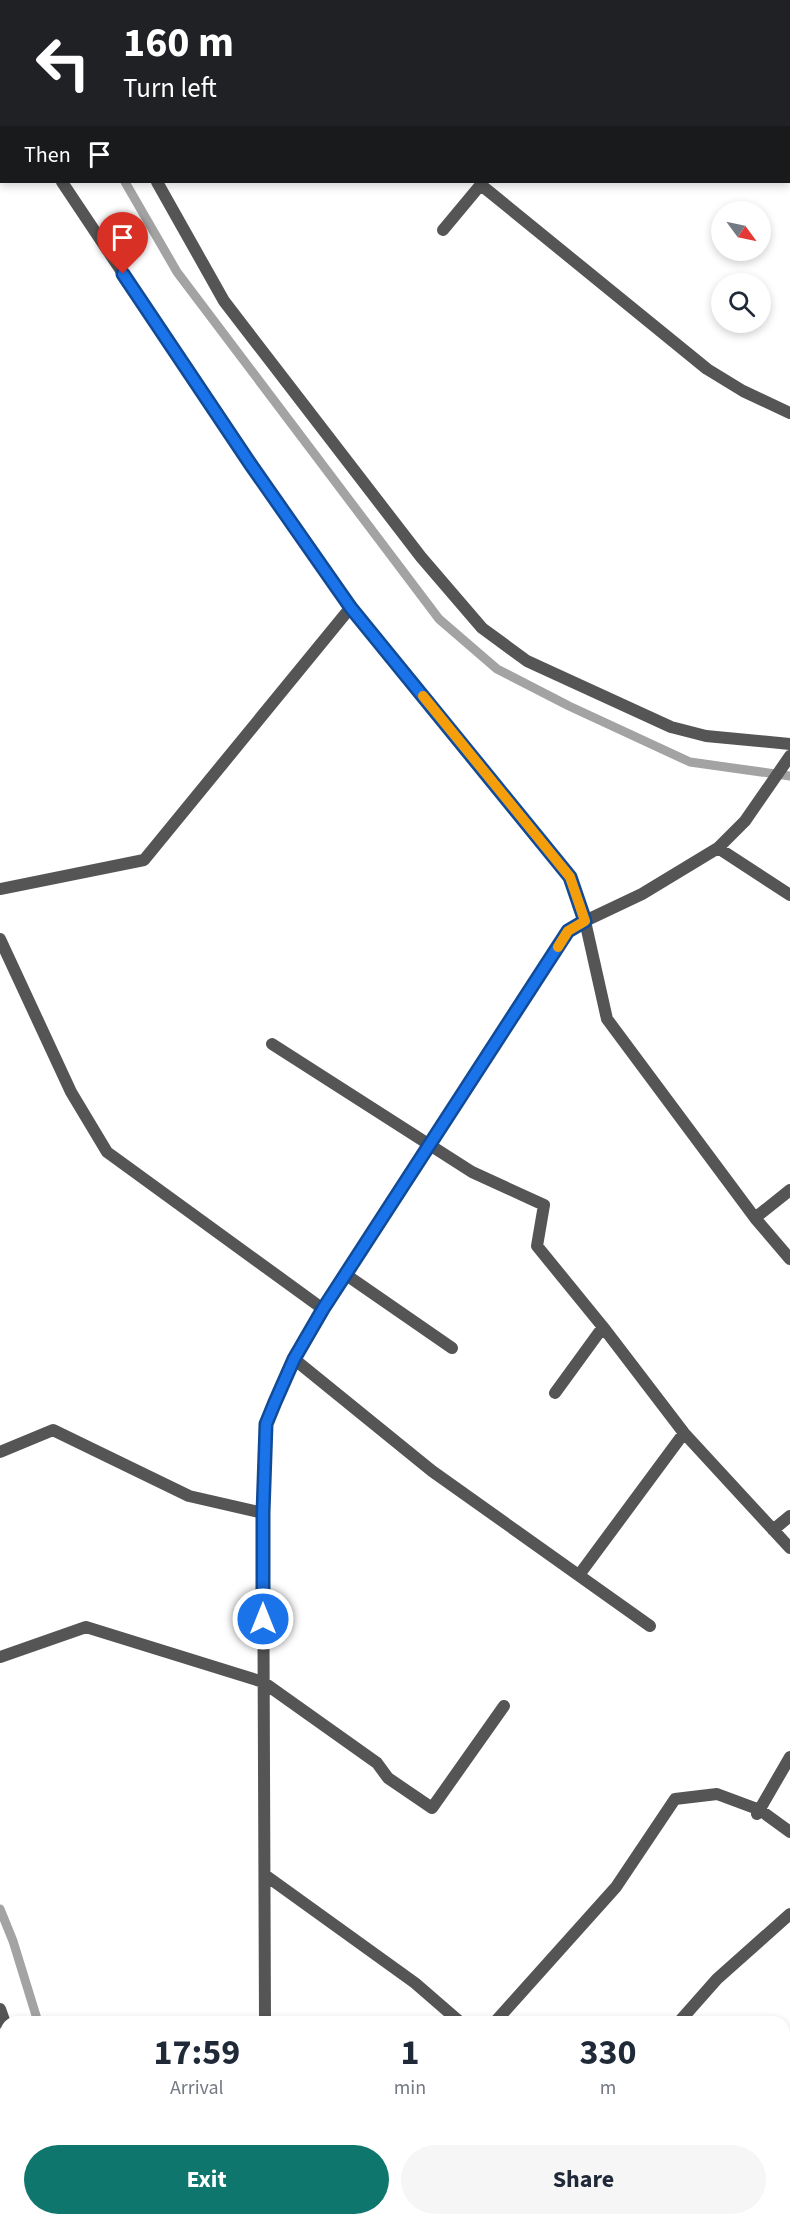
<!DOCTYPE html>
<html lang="en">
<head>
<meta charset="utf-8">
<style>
	body { margin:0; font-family:"Source Sans 3",sans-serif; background:#f6f6f7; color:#1f2937; height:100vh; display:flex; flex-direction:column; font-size:22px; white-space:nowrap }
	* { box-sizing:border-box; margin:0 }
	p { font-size:20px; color:#747a83 }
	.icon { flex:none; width:33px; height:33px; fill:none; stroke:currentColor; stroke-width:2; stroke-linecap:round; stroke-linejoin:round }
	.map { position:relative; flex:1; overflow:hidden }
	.details { position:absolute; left:0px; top:2016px; width:790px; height:210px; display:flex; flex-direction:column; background:#fff; border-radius:18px 18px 0 0; box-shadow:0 3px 9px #0003 }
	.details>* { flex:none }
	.guide { position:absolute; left:0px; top:0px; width:790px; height:183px; box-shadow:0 3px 9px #0003; background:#202124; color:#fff; overflow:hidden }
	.needle { width:39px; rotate:123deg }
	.tools { position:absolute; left:711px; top:201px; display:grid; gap:12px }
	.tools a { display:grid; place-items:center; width:60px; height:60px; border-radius:50%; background:#fff; box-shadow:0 3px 9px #0003; font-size:30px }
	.pin { position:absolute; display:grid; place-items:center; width:51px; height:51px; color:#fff; margin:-62px -26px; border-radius:50% 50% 50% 0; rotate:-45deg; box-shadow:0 0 6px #0007 }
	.pin .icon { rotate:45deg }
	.me { position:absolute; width:66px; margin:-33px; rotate:0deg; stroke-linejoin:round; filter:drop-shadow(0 0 4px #0008) }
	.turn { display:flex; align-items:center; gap:21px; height:126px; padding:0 24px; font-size:27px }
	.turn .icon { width:78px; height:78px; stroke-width:2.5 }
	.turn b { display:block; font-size:42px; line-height:51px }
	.then { display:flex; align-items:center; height:57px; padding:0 24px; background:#0003; gap:12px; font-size:22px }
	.eta { display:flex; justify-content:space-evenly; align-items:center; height:102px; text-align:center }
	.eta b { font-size:36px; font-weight:700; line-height:42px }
	.primary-button { display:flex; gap:12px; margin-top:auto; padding:12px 24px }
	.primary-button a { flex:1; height:69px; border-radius:36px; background:#0f766e; color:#fff; font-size:24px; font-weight:700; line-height:69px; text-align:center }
	.primary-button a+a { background:#f6f6f7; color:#1f2937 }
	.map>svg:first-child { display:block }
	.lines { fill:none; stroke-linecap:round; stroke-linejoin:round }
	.stream { stroke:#a3a3a3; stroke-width:9 }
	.street { stroke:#555; stroke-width:12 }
	.route-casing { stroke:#114b97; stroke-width:15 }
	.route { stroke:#1a73e8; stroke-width:10 }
	.slow { stroke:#f59e0b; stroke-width:10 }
</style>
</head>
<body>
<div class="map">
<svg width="790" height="2226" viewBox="0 0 790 2226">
	<rect width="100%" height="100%" fill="#fff"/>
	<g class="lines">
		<!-- stream -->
		<path class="stream" d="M23 0 24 2
			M125 182 177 272 439 619 497 669 569 706 690 762 790 776
			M0 1909 13 1941 38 2022
			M76 2220 77 2226"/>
		<!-- street -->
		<path class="street" d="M52 0 53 2
			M699 2V0
			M0 87 2 89
			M789 159 790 160
			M62 182 251 465 351 607 569 877 585 921 607 1019 755 1218 790 1259
			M157 182 224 301 421 557 482 628 527 661 671 727 706 736 790 744
			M481 185 707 369 743 391 790 413
			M443 230 483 182
			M718 848 790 895
			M0 889 144 860 351 607
			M0 939 71 1092 107 1152 323 1309
			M272 1044 472 1172 544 1205 537 1246 603 1327 684 1433 790 1548
			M755 1218 790 1190
			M345 1274 452 1348
			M294 1359 432 1471 650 1626
			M555 1393 603 1327
			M0 1452 53 1430 189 1496 263 1513
			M773 1530 790 1516
			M579 1575 684 1433
			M0 1657 86 1627 263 1682 377 1763 388 1778 432 1808 504 1706
			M757 1814 790 1757
			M265 1875 415 1983 460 2022
			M0 2009 6 2026
			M265 2022 263 1513 266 1424 294 1359 323 1309 568 931 585 921 642 894 718 848 745 821 790 756
			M495 2022 616 1887 675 1799 717 1794 760 1810 790 1832
			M679 2022 717 1979 790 1914
			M54 2220V2226
			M356 2220 359 2226
			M558 2226 566 2220"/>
	</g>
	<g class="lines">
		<!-- route casing -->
		<g class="route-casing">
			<path id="route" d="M123 274 251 465 351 608 570 877 585 921 568 931 323 1309 294 1359 275 1402 266 1424 263 1513V1619"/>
		</g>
		<!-- route -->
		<use href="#route" class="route"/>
		<!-- slow -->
		<path class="slow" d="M423 696 570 877 585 921 568 931 558 947"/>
	</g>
</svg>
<div class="tools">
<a><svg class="needle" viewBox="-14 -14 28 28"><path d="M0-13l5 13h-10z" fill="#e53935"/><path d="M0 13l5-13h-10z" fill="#747a83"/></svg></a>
<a><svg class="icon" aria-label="search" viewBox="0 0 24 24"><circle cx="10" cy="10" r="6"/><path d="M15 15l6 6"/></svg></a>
</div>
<div class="pin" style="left:123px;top:274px;background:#d93025"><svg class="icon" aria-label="arrive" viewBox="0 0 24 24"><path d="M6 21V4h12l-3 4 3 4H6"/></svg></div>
<svg class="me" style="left:263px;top:1619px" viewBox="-20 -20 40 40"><circle r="17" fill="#1a73e8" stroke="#fff" stroke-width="3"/><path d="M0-11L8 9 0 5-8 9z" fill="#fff"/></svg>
<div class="guide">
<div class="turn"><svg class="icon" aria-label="left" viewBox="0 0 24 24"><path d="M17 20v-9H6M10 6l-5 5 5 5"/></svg><div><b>160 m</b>Turn left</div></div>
<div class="then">Then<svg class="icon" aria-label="arrive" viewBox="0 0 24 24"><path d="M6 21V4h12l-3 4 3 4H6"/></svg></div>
</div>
<section class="details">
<div class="eta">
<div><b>17:59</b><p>Arrival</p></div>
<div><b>1</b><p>min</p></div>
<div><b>330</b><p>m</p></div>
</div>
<div class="primary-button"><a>Exit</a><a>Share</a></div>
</section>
</div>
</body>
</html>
